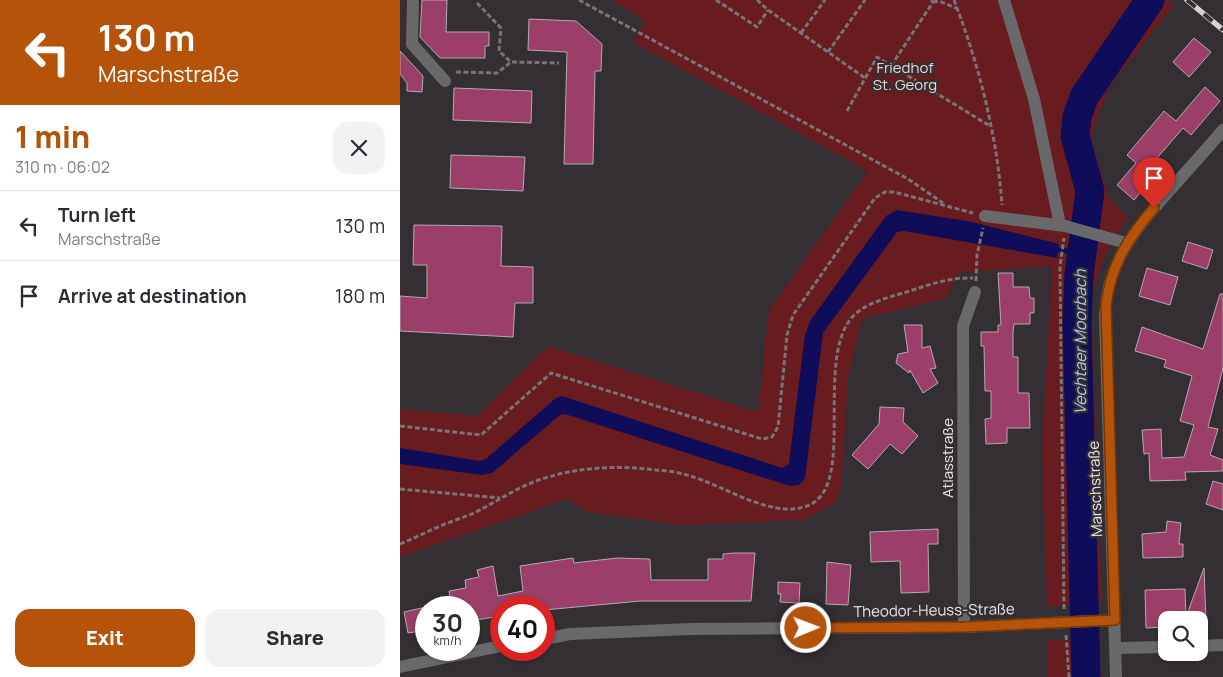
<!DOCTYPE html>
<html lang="en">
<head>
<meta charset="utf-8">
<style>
	body { margin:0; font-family:Manrope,sans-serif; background:#f2f2f3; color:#2b2b33; height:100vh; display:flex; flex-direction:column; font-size:19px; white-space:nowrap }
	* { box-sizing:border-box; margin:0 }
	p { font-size:16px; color:#7c7c81 }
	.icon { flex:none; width:28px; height:28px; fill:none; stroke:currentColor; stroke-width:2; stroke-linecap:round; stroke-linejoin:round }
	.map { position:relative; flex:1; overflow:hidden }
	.panel { display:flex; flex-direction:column; background:#fff; width:400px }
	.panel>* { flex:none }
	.banner { background:#b45309; color:#fff; overflow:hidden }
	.buttons { position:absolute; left:758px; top:611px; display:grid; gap:10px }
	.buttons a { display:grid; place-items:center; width:50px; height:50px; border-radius:10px; background:#fff; box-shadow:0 1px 4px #0004; font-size:25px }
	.speed { position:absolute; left:15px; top:596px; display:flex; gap:10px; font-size:25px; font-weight:700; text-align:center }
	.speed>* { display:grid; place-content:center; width:65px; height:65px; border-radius:50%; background:#fff; box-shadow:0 1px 4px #0004; line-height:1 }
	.speed small { font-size:12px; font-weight:400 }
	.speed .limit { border:8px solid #d22; background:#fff; color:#111 }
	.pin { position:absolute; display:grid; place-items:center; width:42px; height:42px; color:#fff; margin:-51px -21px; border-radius:50% 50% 50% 0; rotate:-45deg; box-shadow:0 0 5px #0007 }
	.pin .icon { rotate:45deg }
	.me { position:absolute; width:55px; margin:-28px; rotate:89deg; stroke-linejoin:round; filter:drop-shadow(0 0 4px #0008) }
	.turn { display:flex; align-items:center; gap:18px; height:105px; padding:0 15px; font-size:22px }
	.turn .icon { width:65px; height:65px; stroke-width:2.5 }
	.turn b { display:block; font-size:35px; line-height:42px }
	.round { display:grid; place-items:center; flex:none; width:52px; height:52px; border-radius:15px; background:#f2f2f3 }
	.head { display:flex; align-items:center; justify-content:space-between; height:85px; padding:0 15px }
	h1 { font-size:30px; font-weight:800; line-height:38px; color:#b45309 }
	.cta { display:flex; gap:10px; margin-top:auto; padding:10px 15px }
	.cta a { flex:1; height:58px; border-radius:15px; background:#b45309; color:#fff; font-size:20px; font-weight:800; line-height:58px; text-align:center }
	.cta a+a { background:#f2f2f3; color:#2b2b33 }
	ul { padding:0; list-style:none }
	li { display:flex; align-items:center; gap:15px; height:70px; padding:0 15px; border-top:1px solid #e1e1e2 }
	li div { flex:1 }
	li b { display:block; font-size:19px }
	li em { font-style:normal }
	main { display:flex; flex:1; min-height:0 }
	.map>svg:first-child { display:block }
	.green { fill:#681c1f }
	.water { fill:#0f0c59 }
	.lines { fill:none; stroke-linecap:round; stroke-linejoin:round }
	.stream { stroke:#0f0c59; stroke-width:5 }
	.river { stroke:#0f0c59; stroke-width:29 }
	.building { fill:#9b3f68; stroke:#b3abad }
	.path { stroke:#787478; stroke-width:3; stroke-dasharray:5 2.5; stroke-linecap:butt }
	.minor { stroke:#69686b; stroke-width:12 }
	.rail-casing { stroke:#d7d4d7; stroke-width:5.5 }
	.rail { stroke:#332f33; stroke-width:4; stroke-dasharray:11; stroke-linecap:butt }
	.route-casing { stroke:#753606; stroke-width:12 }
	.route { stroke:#b45309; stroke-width:9 }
	.labels { text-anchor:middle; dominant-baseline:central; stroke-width:4.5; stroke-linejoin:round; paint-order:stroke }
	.park-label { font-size:15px; fill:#f0d4d2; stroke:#332f33 }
	.street-label { font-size:15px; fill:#e9e6e9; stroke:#332f33 }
	.water-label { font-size:16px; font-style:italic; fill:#b6c3ef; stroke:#332f33 }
</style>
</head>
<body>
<main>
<section class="panel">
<div class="banner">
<div class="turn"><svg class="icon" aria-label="left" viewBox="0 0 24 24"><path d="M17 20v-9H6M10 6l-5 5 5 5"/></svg><div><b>130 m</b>Marschstraße</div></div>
</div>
<div class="head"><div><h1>1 min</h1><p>310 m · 06:02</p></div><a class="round"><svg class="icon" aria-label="close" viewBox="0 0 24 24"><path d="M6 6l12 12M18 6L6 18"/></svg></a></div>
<ul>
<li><svg class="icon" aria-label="left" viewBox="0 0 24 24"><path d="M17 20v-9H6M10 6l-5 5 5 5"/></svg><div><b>Turn left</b><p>Marschstraße</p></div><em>130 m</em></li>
<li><svg class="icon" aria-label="arrive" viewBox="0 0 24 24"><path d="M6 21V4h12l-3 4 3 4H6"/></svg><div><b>Arrive at destination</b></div><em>180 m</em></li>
</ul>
<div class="cta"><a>Exit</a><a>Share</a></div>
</section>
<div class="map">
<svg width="823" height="677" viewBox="0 0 823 677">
	<rect width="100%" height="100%" fill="#332f33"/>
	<!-- green -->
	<path class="green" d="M212 0H768L774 5 708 89 691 138 708 196 728 219C707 242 700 270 691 299L702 603 647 607 642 449 652 266 558 272 547 298 462 319 448 378 441 488 435 502 405 520 281 525 187 512 167 499 0 557V409L77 416 148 346 358 412 369 310 468 171 234 43 245 21Z
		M699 639 701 677H647V640Z"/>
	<!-- water -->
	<path class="water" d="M497 210 572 222 659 244 657 258 504 231 497 232 423 333 405 478 399 485 390 486 165 414 160 415 92 473 82 475 0 464V448L80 461 86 459 156 398 162 396 382 468 389 464 405 335 410 321 486 216Z"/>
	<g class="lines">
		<!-- stream -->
		<path class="stream" d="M658 250 681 253"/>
		<!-- river -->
		<path class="river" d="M686 677 677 325 679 275 690 191 675 136 677 117 684 97 750 0"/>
	</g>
	<!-- building -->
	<path class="building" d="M22 0H47L46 32H89V46H85V58H40L20 37Z
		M129 19 176 21 202 44 201 71H195L193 164H164L167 52 128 50Z
		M794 38 811 52 789 77 773 62Z
		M0 51 23 76 22 92 7 91V83L0 74Z
		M805 87 820 101 791 135 783 128 744 173 751 180 734 200 717 185 736 163 727 155 764 111 776 121Z
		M54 88 132 91 131 123 53 120Z
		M51 155 125 157 123 191 50 188Z
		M14 225 102 226 101 266 133 267V303H115L113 337 0 331V296L27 298V265H13Z
		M788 242 813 250 807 269 782 261Z
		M747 268 778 277 770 305 739 296Z
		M598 273H613V287H629L630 298H634V313H630V324H614L613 332V357H618V393H629L630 428H607V443L586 444 585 419 591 418V391H585L584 346H581V332H598V325H601Z
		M820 294H823V368L808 427 818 429 810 455 823 460V471L785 472 786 480 750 481 749 453 744 454 742 430 761 429 762 458 784 457 794 425 780 421 792 376 764 367 766 360 735 351 742 327 803 349Z
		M504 325H522V348L530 346 536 368 530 369 538 383 523 393 510 370 509 373 496 363 498 354 508 352Z
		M480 407 504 408 503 422 518 436 502 454 490 444 468 469 452 455 479 424Z
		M813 481 823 484V510L806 504Z
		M767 521 781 523 779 544H783V557L743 558 742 534 766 532Z
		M538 529V544H528L529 592 501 593 500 561 471 562 470 532Z
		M334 553H355L351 601H240L144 610V608H101V616L69 621V608H52L49 591 66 588 65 580 79 577 77 570 93 566 98 596 123 591 120 566 173 558 174 563 217 558 250 559 251 580H308V559H323V554Z
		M427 562 451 565 448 605 426 604Z
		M804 568 806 620H766V627L746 628 745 590 785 589 786 617Z
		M378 582 400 583 399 603 380 602 381 594H378Z
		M26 607V630L8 633 4 612Z"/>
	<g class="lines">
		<!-- path -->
		<path class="path" d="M179 0 508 179 543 203
			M316 0 357 27 368 10
			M357 0 368 10 465 78
			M554 0C579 65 597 135 602 205
			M533 2 539 1 556 8
			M77 3 101 28 99 51 111 62 159 63
			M401 33 425 0
			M428 52 465 0
			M491 66 533 2 531 0
			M56 72 97 73 111 62
			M447 111 477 57 590 126
			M576 281 577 255 583 228
			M0 426 81 435 151 373 362 439 372 437 378 427 387 335 393 315 475 198 485 192H494L573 213
			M0 489 100 498
			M0 544C15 538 30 530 45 524 55 520 65 517 74 513 96 502 116 488 139 480 176 467 217 465 256 470 267 471 279 472 290 476 324 485 378 524 413 503 455 477 414 356 454 315 467 303 486 298 503 293 526 286 548 277 573 278
			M664 609 660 266 664 238
			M666 635 669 677"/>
		<!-- minor -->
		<path class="minor" d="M13 0 12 44 45 81
			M604 0 634 99 660 225
			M585 216 665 226 726 243
			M564 627 563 326 575 292
			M144 639 170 634 291 629 564 627 715 620
			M799 646 823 645
			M716 648 766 647
			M0 667 101 646
			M716 677 705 315C707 262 736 229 769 191 787 171 805 151 823 130"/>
		<!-- rail casing -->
		<g class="rail-casing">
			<path id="rail" d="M787 0 823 30"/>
		</g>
		<!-- rail -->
		<use href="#rail" class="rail"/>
	</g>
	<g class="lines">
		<!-- route casing -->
		<g class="route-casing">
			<path id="route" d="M406 628 564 627 715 620 706 305C711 265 728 238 754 208"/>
		</g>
		<!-- route -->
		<use href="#route" class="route"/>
	</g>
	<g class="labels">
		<!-- park labels -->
		<g class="park-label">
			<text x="505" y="67">Friedhof<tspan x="505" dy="17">St. Georg</tspan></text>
		</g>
		<!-- street labels -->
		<g class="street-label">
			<text transform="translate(547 458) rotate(-90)">Atlasstraße</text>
			<text transform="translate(695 489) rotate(-92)">Marschstraße</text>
			<text transform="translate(534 610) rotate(-1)">Theodor-Heuss-Straße</text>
		</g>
		<!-- water labels -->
		<g class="water-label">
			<text transform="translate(680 342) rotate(-90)">Vechtaer Moorbach</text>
		</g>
	</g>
</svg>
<div class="buttons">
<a><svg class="icon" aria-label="search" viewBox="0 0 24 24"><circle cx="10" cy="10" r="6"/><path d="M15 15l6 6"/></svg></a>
</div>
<div class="speed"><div>30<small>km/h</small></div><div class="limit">40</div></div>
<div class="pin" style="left:754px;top:208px;background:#d93025"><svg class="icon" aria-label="arrive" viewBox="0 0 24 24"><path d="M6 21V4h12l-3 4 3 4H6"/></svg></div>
<svg class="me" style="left:406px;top:628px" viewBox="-20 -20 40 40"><circle r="17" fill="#b45309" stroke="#fff" stroke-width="3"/><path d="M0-11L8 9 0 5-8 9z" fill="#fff"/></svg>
</div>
</main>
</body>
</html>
